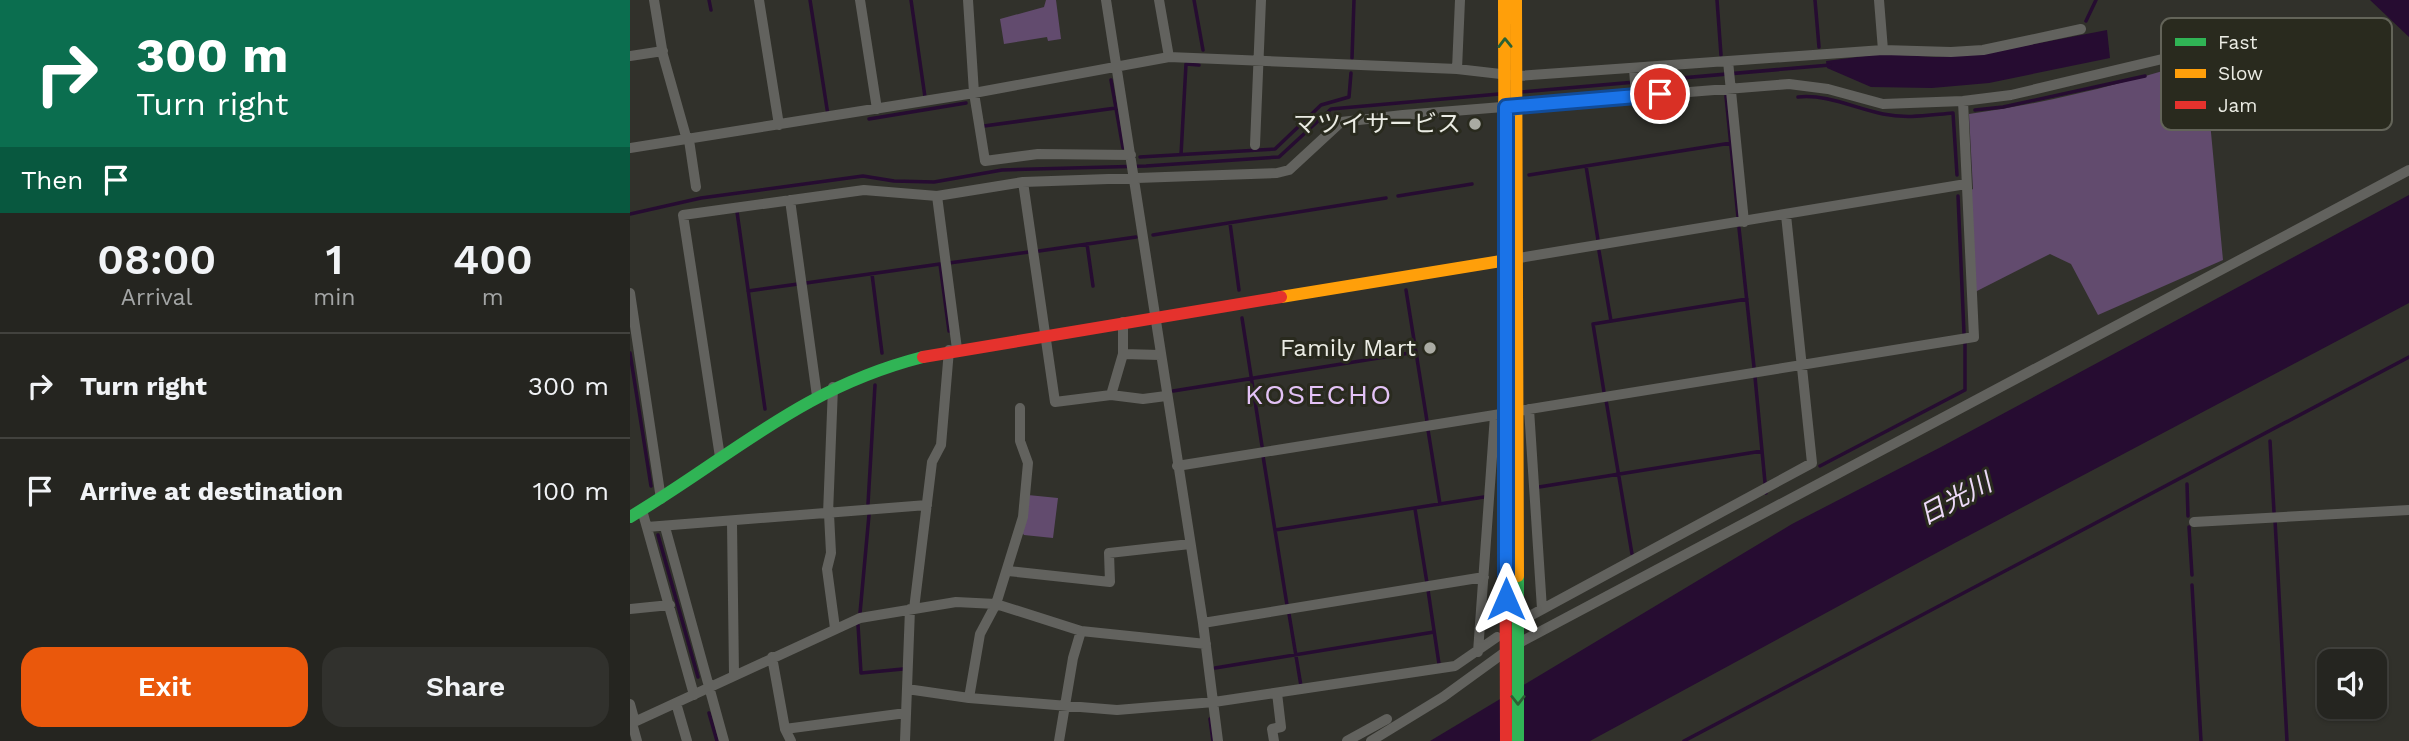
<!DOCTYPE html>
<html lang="en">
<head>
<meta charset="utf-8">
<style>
	body { margin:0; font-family:"Work Sans","Noto Sans JP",sans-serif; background:#31312d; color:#f1f3f6; height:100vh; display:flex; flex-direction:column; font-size:26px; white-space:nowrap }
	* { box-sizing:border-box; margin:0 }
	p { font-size:23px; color:#a3a5a5 }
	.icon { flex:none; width:38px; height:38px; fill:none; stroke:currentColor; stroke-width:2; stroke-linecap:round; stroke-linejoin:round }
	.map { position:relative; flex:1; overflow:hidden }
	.details { display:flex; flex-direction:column; background:#252520; width:630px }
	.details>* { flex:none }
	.banner { background:#0b6e4f; color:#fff; overflow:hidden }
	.tools { position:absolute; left:1687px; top:649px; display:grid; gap:14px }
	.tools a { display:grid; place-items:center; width:70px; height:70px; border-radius:14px; background:#252520; box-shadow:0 2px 5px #0004,0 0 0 2px #42423e; font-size:35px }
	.pin { position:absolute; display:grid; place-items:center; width:60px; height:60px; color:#fff; margin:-30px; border:4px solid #fff; border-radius:50%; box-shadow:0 2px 7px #0007 }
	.me { position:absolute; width:77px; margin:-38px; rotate:0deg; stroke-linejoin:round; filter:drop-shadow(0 0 5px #0008) }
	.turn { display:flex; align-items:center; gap:24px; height:147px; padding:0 21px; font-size:32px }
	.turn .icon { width:91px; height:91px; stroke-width:2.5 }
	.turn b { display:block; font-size:49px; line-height:60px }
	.then { display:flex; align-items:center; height:66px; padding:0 21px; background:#0003; gap:14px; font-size:26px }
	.eta { display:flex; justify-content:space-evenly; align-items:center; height:119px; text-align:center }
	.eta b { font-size:42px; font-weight:600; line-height:49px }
	.button { display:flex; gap:14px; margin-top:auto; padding:14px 21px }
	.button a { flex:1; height:80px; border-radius:21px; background:#ea580c; color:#fff; font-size:28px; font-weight:600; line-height:80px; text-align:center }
	.button a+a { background:#31312d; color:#f1f3f6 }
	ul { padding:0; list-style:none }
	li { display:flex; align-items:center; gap:21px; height:105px; padding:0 21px; border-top:2px solid #42423e }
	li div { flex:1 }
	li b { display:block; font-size:26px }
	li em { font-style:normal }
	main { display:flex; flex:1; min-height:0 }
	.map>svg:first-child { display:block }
	.green { fill:#624b6e }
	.water { fill:#260c31 }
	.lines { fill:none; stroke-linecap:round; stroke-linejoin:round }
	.stream { stroke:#260c31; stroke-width:3.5 }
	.street { stroke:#62625e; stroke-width:10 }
	.fast { stroke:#30b455; stroke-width:12 }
	.slow { stroke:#ff9f0a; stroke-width:12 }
	.jam { stroke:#e5322d; stroke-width:12 }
	.oneway { stroke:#2c6134 }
	.route-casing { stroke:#114b97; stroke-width:18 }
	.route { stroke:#1a73e8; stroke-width:12 }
	.poi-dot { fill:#aaaba3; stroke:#292a1e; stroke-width:2.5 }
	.labels { text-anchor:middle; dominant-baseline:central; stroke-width:6; stroke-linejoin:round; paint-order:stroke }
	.poi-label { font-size:24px; fill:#ebece4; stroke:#292a1e; text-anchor:end }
	.water-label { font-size:26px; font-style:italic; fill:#eddaf8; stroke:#292a1e }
	.quarter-label { font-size:28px; letter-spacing:2px; fill:#e3c2f6; stroke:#292a1e }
	.key { fill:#292a1e; stroke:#636459; stroke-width:2 }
	.key-label { font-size:19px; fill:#ebece4 }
</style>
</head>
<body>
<main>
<section class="details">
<div class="banner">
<div class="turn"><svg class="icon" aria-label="right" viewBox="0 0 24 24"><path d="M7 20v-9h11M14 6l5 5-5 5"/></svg><div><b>300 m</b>Turn right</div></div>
<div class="then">Then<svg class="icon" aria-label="arrive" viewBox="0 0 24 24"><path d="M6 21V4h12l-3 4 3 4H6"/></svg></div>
</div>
<div class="eta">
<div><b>08:00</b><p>Arrival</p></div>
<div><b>1</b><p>min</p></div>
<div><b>400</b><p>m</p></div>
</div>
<ul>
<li><svg class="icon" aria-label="right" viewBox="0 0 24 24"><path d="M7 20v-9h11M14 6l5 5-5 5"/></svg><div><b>Turn right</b></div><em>300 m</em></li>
<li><svg class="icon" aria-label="arrive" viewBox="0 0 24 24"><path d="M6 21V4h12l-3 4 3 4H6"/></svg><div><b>Arrive at destination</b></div><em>100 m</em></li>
</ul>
<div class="button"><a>Exit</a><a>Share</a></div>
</section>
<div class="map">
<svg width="1779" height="741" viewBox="0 0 1779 741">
	<rect width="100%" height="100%" fill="#31312b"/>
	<!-- green -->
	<path class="green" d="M416 0H426L431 39 418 41 417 37 374 44 370 19 414 7Z
		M1574 58 1593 260 1468 315 1441 264 1420 254 1345 292 1339 191 1343 189 1339 114C1418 103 1498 83 1574 58Z
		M398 495 428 498 423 538 394 535 391 531Z"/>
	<!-- water -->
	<path class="water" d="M1740 0H1779V37Z
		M1477 30 1480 58 1359 83 1302 88 1241 87 1197 68 1196 61 1251 54 1306 57 1358 53Z
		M1779 195V303L1323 544 960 741H800L1162 524 1311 447Z"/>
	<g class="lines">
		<!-- stream -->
		<path class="stream" d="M79 0 81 10
			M180 0 198 115
			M281 0 295 97
			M564 0 573 50
			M1087 0 1091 55
			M1185 0 1189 47
			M1456 21 1466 0
			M722 58 724 0
			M481 80 493 148
			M891 92 1200 65
			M1096 96 1108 217
			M1168 97C1197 94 1224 108 1253 114 1277 119 1299 115 1323 113L1327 175
			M1345 110 1373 107 1515 76
			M239 119 336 103
			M354 126 486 108
			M551 155 556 64 569 65
			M510 157 645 149 691 105 719 97 721 73
			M956 166 968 240
			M899 175 1101 143
			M768 196 842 184
			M1328 196 1334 333
			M107 212 135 409
			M0 214 71 198 233 176 264 181 304 182 372 170 516 166 649 157 701 109 869 94
			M600 223 609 290
			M1109 228 1124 367
			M523 235 756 198
			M457 244 463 286
			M409 251 506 237
			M969 251 981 321
			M319 263 399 252
			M242 274 252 353
			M176 283 310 264 319 331
			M776 290 797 421
			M118 291 168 284
			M612 318 632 446
			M0 353 21 486
			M1125 377 1136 493
			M543 391 786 352
			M974 392 963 324 1117 299
			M976 400 1002 554
			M798 430 810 504
			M1640 441 1644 512
			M633 456 657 605
			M1190 466 1335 390V343
			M1557 484 1558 516
			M909 487 1132 451
			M238 504 245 385
			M785 509 797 583
			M1645 520 1657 741
			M1559 527 1562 575
			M645 530 854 497
			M28 535 68 677
			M1562 585 1571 741
			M798 590 809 664
			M230 613 239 515
			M659 614 671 686
			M228 625 231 673 273 669
			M585 668 804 632
			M79 713 87 741
			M580 719 583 741
			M1054 741 1779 357"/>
		<!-- street -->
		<path class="street" d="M24 0 33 55 57 140
			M129 0 149 125
			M230 0 247 109
			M338 0 344 93 355 161 408 154 501 155
			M476 0 573 623 588 741
			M529 0 539 57
			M1249 0 1253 50
			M0 56 33 51
			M1098 61 1114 222
			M827 69 830 0
			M1004 69 1006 96
			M59 140 66 187
			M625 145 631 0
			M0 148 344 93 539 57 827 69 888 76 1253 50 1321 52 1353 50 1451 29
			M393 182 425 402 481 395 513 399 536 396
			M307 196 327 349
			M160 200 187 396
			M889 258 1336 184
			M0 293 31 499
			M493 354 530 355
			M481 395 493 354V322
			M899 409 912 609
			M888 411 1344 337 1333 101
			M90 457 53 215 234 190 307 196 393 182 647 173 659 170 711 122 773 115 1159 84 1198 89 1253 104 1333 101 1381 95 1566 51
			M547 466 877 413
			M12 510 64 695
			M198 514 203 387
			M199 514 201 553 197 569 205 628
			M1564 522 1779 510
			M102 523 104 675
			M17 527 297 505
			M35 527 94 741
			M378 571 480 582 479 553 560 544
			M0 609 40 605
			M284 609 302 462 311 445 319 350
			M898 617 1182 463 1156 215
			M573 623 854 577
			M887 644 1779 170
			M848 652 865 415
			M142 657 155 729 161 741
			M277 689 339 698 487 710 584 702 825 666 867 637
			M339 698 350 634 366 604 393 517 398 463 390 441V408
			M46 703 57 741
			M0 704 5 722
			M2 723 7 741
			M0 724 230 618 326 602 366 604 451 631 576 644
			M155 729 276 713
			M275 741 280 609
			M429 741 443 658 451 631
			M644 741 642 729 651 727 647 693
			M717 741 757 719
			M741 741 813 697 875 652"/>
		<!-- fast -->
		<path class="fast" d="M0 517C104 455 171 388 293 357
			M888 576V741"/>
		<!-- slow -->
		<path class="slow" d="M874 0 875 393
			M886 0 888 576
			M651 297 883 259"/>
		<!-- jam -->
		<path class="jam" d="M293 357 651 297
			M875 393 876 741"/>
	</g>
	<!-- one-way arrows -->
	<defs><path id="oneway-chevron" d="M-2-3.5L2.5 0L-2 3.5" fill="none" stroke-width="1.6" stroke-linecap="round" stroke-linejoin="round" transform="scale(1.75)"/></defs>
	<g class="oneway">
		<use href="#oneway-chevron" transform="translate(875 43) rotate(-91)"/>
		<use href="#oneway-chevron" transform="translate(888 700) rotate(90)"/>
	</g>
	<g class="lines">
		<!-- route casing -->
		<g class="route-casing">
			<path id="route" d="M876 599V107L1030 94"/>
		</g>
		<!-- route -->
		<use href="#route" class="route"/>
	</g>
	<!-- markers -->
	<g class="poi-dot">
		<circle cx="845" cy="124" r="7"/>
		<circle cx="800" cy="348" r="7"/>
	</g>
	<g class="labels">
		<!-- poi labels -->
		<g class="poi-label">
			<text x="831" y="124">マツイサービス</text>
			<text x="786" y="348">Family Mart</text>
		</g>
		<!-- water labels -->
		<g class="water-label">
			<text transform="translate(1325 499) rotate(-28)">日光川</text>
		</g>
		<!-- quarter labels -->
		<g class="quarter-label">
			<text x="689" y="394">KOSECHO</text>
		</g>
	</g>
	<!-- legend -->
	<rect x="1531" y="18" width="231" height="112" rx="10" class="key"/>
	<rect x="1545" y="38" width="31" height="8" fill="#30b455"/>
	<rect x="1545" y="69" width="31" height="9" fill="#ff9f0a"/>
	<rect x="1545" y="101" width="31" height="8" fill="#e5322d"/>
	<g class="key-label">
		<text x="1588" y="49">Fast</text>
		<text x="1588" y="80">Slow</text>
		<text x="1588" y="112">Jam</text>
	</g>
</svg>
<div class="tools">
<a><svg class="icon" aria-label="sound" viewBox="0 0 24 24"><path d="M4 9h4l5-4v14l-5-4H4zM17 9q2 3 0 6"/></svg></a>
</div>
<div class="pin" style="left:1030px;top:94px;background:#d93025"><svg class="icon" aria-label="arrive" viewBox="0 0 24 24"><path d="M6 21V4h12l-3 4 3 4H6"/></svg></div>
<svg class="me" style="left:876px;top:599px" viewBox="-20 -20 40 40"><path d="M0-17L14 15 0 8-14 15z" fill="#1a73e8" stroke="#fff" stroke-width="4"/></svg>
</div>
</main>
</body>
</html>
